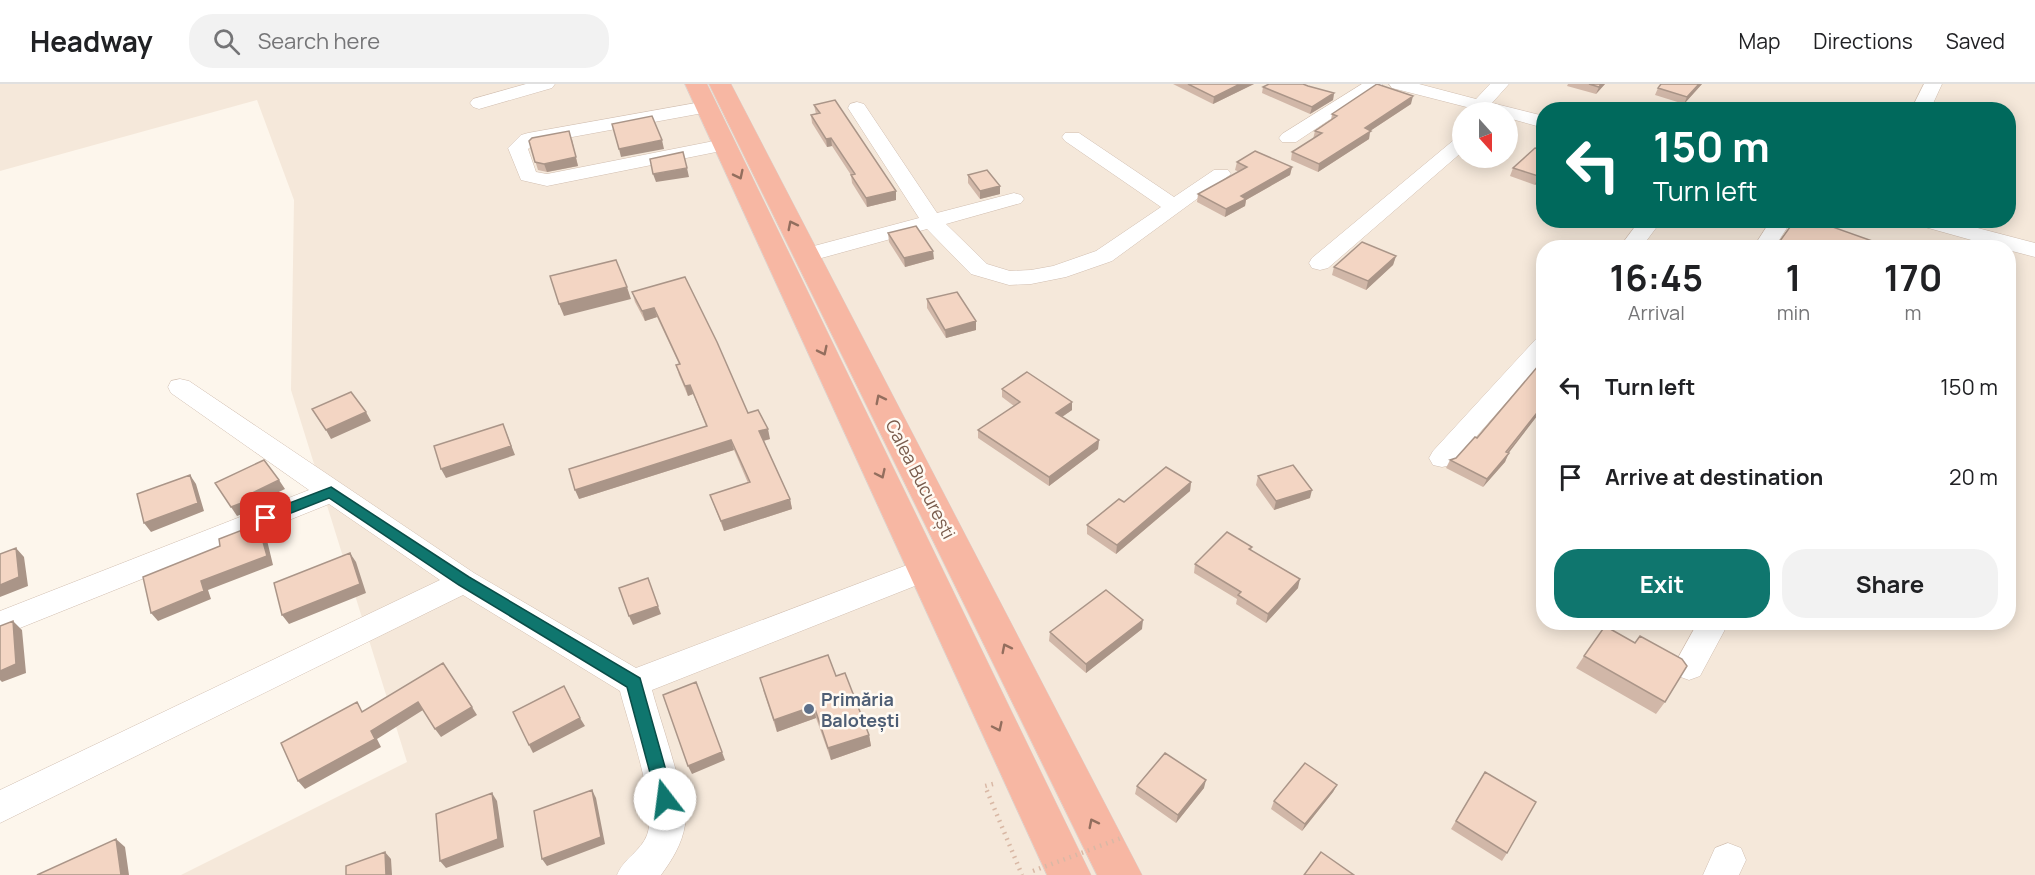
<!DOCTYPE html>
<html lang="en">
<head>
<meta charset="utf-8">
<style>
	body { margin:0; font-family:Manrope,sans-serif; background:#f2f2f2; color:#202124; height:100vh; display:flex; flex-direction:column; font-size:22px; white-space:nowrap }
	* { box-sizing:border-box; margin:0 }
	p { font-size:20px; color:#757577 }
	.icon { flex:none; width:33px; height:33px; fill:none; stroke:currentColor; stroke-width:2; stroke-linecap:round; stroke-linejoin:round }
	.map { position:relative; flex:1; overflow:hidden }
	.sheet { position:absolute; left:1536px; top:156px; width:480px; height:390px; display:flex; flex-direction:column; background:#fff; border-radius:24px; box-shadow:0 3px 15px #0003 }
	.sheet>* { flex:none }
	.hud { position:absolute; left:1536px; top:18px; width:480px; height:126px; border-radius:24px; box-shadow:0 3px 15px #0003; background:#00695c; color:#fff; overflow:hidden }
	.needle { width:39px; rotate:159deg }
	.buttons { position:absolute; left:1452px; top:18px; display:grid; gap:12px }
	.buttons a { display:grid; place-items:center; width:66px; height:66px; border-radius:50%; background:#fff; box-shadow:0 3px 15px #0003; font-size:30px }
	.pin { position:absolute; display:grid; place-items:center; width:51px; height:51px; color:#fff; margin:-26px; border-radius:12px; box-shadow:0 3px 9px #0006 }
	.me { position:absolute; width:66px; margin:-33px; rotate:345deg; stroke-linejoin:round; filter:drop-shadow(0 0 4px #0008) }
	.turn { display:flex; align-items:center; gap:21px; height:126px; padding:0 18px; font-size:27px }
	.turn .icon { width:78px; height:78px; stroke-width:2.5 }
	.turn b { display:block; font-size:42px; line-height:51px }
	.eta { display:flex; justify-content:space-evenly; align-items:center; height:102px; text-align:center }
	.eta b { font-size:36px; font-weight:700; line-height:42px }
	.action { display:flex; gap:12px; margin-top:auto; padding:12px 18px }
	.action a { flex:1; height:69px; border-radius:24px; background:#0f766e; color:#fff; font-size:24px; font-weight:700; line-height:69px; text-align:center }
	.action a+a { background:#f2f2f2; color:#202124 }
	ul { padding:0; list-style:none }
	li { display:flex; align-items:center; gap:18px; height:90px; padding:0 18px }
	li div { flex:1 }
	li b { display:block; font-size:22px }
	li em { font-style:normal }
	header { display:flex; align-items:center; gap:36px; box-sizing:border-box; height:84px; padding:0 30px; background:#fff; border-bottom:2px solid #e0e0e0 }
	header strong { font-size:28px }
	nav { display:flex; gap:33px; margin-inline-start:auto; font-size:21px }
	.search { width:420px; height:54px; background:#f2f2f2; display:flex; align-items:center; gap:15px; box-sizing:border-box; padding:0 21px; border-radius:24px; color:#757577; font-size:22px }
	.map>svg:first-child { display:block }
	.residential { fill:#f5e8da; fill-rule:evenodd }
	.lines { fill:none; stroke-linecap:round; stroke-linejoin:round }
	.minor-casing { stroke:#d1beb0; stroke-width:1 }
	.highway-casing { stroke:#dad1cd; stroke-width:1 }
	.path { stroke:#d9b8a5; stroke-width:4.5; stroke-dasharray:1.5 5; stroke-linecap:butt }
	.minor { fill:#fff; fill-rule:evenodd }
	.highway { fill:#f7b7a3; fill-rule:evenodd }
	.path-bridge { stroke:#d9b8a5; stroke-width:4.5; stroke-dasharray:1.5 5; stroke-linecap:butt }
	.wall { fill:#d1b7a8 }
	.shaded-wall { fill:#aa9588 }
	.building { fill:#f3d5c3; stroke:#aa9588; stroke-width:1.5 }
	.oneway { stroke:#936e5e }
	.route { fill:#0f766e; stroke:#0a4d48; stroke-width:1.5 }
	.service-dot { fill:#5c6f8a; stroke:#fffaf3; stroke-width:2 }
	.labels { text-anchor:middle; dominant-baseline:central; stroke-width:5; stroke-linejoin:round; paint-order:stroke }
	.street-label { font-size:18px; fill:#7a5c4d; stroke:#fffaf3 }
	.service-label { font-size:18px; font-weight:bold; fill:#4e5e75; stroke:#fffaf3; text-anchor:start }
</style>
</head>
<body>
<header>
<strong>Headway</strong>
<div class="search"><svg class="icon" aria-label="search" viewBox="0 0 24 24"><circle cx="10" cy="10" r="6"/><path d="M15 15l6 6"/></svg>Search here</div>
<nav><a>Map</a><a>Directions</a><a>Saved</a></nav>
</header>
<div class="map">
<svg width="2035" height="791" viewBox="0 0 2035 791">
	<rect width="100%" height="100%" fill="#fdf6ec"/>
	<!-- residential -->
	<path class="residential" d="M0 0H2035V791H181L407 678 291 306 294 116 257 16 0 87ZM1544 26H2008V136H1544ZM1462 28H1508V74H1462ZM1544 164H2008V538H1544Z"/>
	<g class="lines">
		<!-- minor casing -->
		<g class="minor-casing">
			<path id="minor" d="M526 0H555L552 4 479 25 473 23 470 19 473 15Z
				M1362 0H1383L1296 58H1282L1279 54 1282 50Z
				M1389 0H1419L1476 15 1490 0H1509L1492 19 1544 32V44L1508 34V28H1486L1392 4Z
				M1924 0H1942L1930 26H1911Z
				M707 17 714 19 716 23 714 27 534 60 528 65 536 88 547 90 724 55 731 57 734 61 731 65 547 102 521 96 508 64 521 51 528 49Z
				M857 18 864 20 937 129 1014 109 1021 111 1024 115 1021 119 946 140 987 180 1010 187 1031 186 1053 182 1096 167 1161 123 1065 57 1062 53 1065 49H1079L1174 113 1214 86H1228L1231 90 1112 177 1066 193 1031 200 1009 201 971 190 927 145 807 178 799 176 796 171 799 166 919 134 848 24 850 20Z
				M1462 53V68L1328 184 1320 186 1312 184 1309 179 1312 174 1455 55Z
				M1640 136H1662L1641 164H1619Z
				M1771 136H1792L1774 164H1753Z
				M1911 136H1947L2035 159V173L2008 166V164H2000L1914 140Z
				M1544 253V276L1451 381 1442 383 1433 381 1429 374 1433 367 1536 255Z
				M180 295 189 297 474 489 636 584 915 478 925 475 935 478 940 486 935 494 652 606C659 633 689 718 685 741 682 760 672 776 661 791H617C624 774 641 767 647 751 658 723 628 639 620 607L463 511 0 739V706L440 496 329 420 0 552V527L309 406 171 309 168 303 171 297Z
				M1698 538H1729L1700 592 1689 596 1678 592 1673 583Z
				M1728 759 1741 764 1746 776 1739 791H1703L1715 764Z"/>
		</g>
		<!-- highway casing -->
		<g class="highway-casing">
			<path id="highway" d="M685 0H707L1091 791H1047Z
				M709 0H731L1142 791H1097Z"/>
		</g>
		<!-- path -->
		<path class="path" d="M993 700 985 702 1022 791"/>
		<!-- minor -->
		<use href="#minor" class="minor"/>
		<!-- highway -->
		<use href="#highway" class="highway"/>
		<!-- path-bridge -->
		<path class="path-bridge" d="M1033 787 1124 753"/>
	</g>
	<!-- wall -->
	<path class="wall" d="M1173 0H1254L1213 20Z
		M1568 0H1605L1596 10 1567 2Z
		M1702 0 1684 20 1655 11 1658 4Z
		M1308 2 1334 9 1333 16 1310 30 1262 9 1263 3Z
		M1411 20 1370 47 1369 55 1318 88 1291 76 1292 68 1313 55 1315 47 1331 36 1332 30Z
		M814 21 896 116 867 123 852 99 851 91 832 62 827 63 812 39 811 31 816 30Z
		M572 55 578 82 547 88 538 86 529 57Z
		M1544 67V92L1535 101 1510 92 1513 84Z
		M1237 78 1292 83 1290 91 1246 116 1245 122 1225 133 1197 118 1198 110 1239 88 1235 86Z
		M968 91 1000 110 980 115 968 99Z
		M888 149 934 175 905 183 889 158Z
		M1396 172 1393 181 1366 206 1332 191 1334 183Z
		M685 193 748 329 770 355 764 357 790 415 792 425 724 447 710 411 748 399 734 366 579 415 706 342 693 310 688 312 679 291 676 281 679 280 657 233 645 237 635 218 632 208Z
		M927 215 976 237V246L946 254 927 224Z
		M1544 275V323L1508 369 1505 378 1483 403 1446 384 1450 376 1456 374 1477 354Z
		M1002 305 1072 326 1062 333 1099 356 1098 365 1049 402 978 354V346L1014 322 1002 313Z
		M1258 392 1310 414 1274 426 1256 401Z
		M1191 398 1190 407 1116 470 1087 450V441L1124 418Z
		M1252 463 1251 466 1298 504 1266 539 1236 520 1237 515 1194 489 1195 480Z
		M1142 545 1086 589 1049 557 1050 548Z
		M1584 572 1665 618 1656 630 1576 584Z
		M836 592 869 651 871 662 831 676 816 634 777 648 763 606Z
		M1485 688 1507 769 1502 777 1451 745Z
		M1337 701 1333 708 1302 747 1271 725 1274 717Z
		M1137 702 1204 704 1176 739 1135 710Z"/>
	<!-- shaded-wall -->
	<path class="shaded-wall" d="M1240 0H1254L1213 20 1214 13Z
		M1601 0H1605L1596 10 1599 3Z
		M1699 0H1702L1684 20 1687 13Z
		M1334 9 1333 16 1310 30 1312 23Z
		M1413 12 1411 20 1370 47 1369 55 1318 88 1319 80 1365 44Z
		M569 47 578 82 547 88 544 80Z
		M831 54 832 62 827 63 826 55Z
		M662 56 664 65 621 73 619 65Z
		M1292 83 1290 91 1246 116 1245 122 1225 133 1226 125 1241 112Z
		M687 84 689 93 656 98 653 90Z
		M1544 87V92L1535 101 1538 92Z
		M1000 102V110L980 115V107Z
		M896 107V116L867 123 866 114Z
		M933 167 934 175 905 183 904 174Z
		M1396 172 1393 181 1366 206 1368 197Z
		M627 203 631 215 564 232 559 220Z
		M654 224 657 233 645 237 642 227Z
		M976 237V246L946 254 945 246Z
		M690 301 693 310 688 312 685 302Z
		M1072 318V326L1056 337V329Z
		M1544 320V323L1504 375 1509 369 1505 378 1483 403 1487 395Z
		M366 328 371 337 331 355 326 346Z
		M503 340 515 371 446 394 441 385Z
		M768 345 770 355 762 357 759 347Z
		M731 356 734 366 579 415 575 406Z
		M1099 356 1098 365 1049 402V393Z
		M190 391 196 400 204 427 151 448 144 439Z
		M279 396 285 405 256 419 258 424 237 432 231 423 250 410Z
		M1191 398 1190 407 1116 470 1117 461Z
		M1312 406 1310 414 1274 426 1276 417Z
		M790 415 792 425 724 447 721 437Z
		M258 440 265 448 273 481 208 506 211 515 158 537 151 529Z
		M16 464 24 473 28 502 0 513V501Z
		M350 469 356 478 366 509 289 540 282 531Z
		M1300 495 1298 504 1266 539 1268 530Z
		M658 522 661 530 633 541 629 532Z
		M1143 536 1142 545 1086 589V580Z
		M13 537 22 546 26 589 2 598 0 596V585Z
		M418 618 423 626 377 655 381 663 305 705 298 697 371 647Z
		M814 622 816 634 777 648 774 636Z
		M472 623 477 631 441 653 435 645Z
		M580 634 585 642 533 669 529 661Z
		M869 651 871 662 831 676 828 664Z
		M722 668 725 676 692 690 688 682Z
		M1206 696 1204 704 1176 739 1178 731Z
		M1337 701 1333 708 1302 747 1305 740Z
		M592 706 596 714 605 760 547 782 542 775Z
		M492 709 497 717 504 763 446 784 440 777Z
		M116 755 125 763 129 791H121Z
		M385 768 391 775 392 791H386Z"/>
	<!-- building -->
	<path class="building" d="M1188 0H1240L1214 13Z
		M1269 0H1303L1308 2 1334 9 1312 23 1263 3Z
		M1377 0 1413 12 1365 44 1371 47 1319 80 1292 68 1322 49 1315 47 1337 32 1332 30Z
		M1589 0H1601L1599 3Z
		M1661 0H1699L1687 13 1658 4Z
		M835 16 896 107 866 114 851 91 855 90 831 54 826 55 811 31 820 29 814 21Z
		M652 32 662 56 619 65 612 40Z
		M569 47 576 73 544 80 535 78 529 57 532 54Z
		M1535 64 1544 67V87L1538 92 1513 84Z
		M1255 67 1292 83 1241 112 1246 115 1226 125 1198 110 1247 83 1237 78Z
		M683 68 687 84 653 90 650 75Z
		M987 86 1000 102 980 107 968 91Z
		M1795 136H1827L1824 140 1892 164H1824L1821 162 1820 164H1775Z
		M916 142 933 167 904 174 888 149Z
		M1362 158 1396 172 1368 197 1334 183Z
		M616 176 627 203 559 220 550 192Z
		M685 193 717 258 748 329 758 326 768 345 759 347 790 415 721 437 710 411 750 398 731 356 575 406 569 385 707 342 690 301 685 302 676 281 680 280 654 224 642 227 632 208Z
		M957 208 976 237 945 246 927 215Z
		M1544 275V320L1506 368 1509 369 1487 395 1450 376 1456 374 1475 353 1477 354Z
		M1027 288 1072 318 1056 329 1099 356 1049 393 978 346 1020 318 1002 305Z
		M351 308 366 328 326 346 312 325Z
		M503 340 511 362 441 385 434 362Z
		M264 376 279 396 250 410 252 415 231 423 215 399Z
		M1293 381 1312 406 1276 417 1258 392Z
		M1166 383 1191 398 1117 461 1087 441 1119 415 1124 418Z
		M190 391 198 419 144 439 137 410Z
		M258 440 267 472 201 497 204 507 151 529 143 493 220 462 219 455Z
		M1227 448 1252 463 1249 465 1300 495 1268 530 1238 511 1241 508 1195 480Z
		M16 464 19 493 0 501V470Z
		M350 469 360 500 282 531 274 499Z
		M648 494 658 522 629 532 619 504Z
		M1106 506 1143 536 1086 580 1050 548Z
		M13 537 16 580 0 587V542Z
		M1605 542 1635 559 1640 552 1682 575 1687 582 1665 618 1584 572Z
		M828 571 836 592 845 589 869 651 828 664 814 622 774 636 760 594Z
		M443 579 472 623 435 645 418 618 371 647 375 655 298 697 281 659 357 618 362 628Z
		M696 598 722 668 688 682 663 611Z
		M564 602 580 634 529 661 513 628Z
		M1165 669 1206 696 1178 731 1137 702Z
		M1305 679 1337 701 1305 740 1274 717Z
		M1485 688 1536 718 1507 769 1456 737Z
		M592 706 601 753 542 775 534 727Z
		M492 709 498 755 440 777 436 730Z
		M116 755 121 791H37Z
		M385 768 386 791H346V782Z
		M1321 768 1354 791H1304Z"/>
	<!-- one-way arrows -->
	<defs><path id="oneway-chevron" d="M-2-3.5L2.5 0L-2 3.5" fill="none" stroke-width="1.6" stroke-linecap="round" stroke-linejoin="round" transform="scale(1.5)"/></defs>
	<g class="oneway">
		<use href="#oneway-chevron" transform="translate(739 91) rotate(64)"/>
		<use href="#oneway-chevron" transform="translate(792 141) rotate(-117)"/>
		<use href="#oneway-chevron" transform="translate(823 267) rotate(64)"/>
		<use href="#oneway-chevron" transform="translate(880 315) rotate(-117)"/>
		<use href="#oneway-chevron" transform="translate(881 390) rotate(65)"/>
		<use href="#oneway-chevron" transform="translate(1006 564) rotate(-117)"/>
		<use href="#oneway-chevron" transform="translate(998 643) rotate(65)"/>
		<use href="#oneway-chevron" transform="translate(1093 739) rotate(-117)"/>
	</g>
	<!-- route -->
	<path class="route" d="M331 403 469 493 640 594 674 715 672 721 665 723 659 721 657 715 627 603 459 501 329 414 266 439 259 434 261 430Z"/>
	<!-- markers -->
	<circle class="service-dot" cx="809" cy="625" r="6"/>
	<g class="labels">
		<!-- street labels -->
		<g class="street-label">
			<text transform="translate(921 395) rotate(63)">Calea București</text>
		</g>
		<!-- service labels -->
		<g class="service-label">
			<text x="821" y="615">Primăria<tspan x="821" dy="21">Balotești</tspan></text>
		</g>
	</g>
</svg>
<div class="buttons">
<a><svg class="needle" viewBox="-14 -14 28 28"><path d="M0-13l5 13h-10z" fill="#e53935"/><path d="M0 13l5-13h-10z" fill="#757577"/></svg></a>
</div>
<div class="pin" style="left:266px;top:434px;background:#d93025"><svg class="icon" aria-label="arrive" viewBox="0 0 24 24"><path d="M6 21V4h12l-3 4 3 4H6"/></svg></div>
<svg class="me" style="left:665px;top:715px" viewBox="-20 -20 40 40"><circle r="19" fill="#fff"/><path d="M0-13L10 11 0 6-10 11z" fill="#0f766e"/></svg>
<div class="hud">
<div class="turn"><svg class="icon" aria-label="left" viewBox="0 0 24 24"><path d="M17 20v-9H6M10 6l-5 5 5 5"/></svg><div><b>150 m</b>Turn left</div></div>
</div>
<section class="sheet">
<div class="eta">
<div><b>16:45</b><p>Arrival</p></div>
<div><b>1</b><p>min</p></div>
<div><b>170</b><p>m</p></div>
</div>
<ul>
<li><svg class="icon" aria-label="left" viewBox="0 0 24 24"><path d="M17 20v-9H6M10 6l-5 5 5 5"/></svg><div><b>Turn left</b></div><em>150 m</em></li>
<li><svg class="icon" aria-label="arrive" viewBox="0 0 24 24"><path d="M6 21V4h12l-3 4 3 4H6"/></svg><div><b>Arrive at destination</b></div><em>20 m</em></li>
</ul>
<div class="action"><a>Exit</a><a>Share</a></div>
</section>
</div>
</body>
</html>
